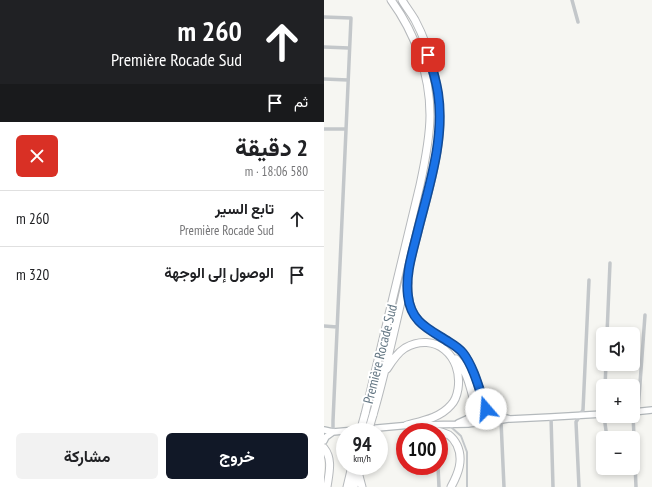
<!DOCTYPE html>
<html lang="ar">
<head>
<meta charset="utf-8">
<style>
	body { margin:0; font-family:"PT Sans Narrow",Vazirmatn,sans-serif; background:#f2f2f2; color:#202124; direction:rtl; height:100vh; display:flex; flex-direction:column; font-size:15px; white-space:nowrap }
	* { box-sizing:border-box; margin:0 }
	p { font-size:13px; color:#757577 }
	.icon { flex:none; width:22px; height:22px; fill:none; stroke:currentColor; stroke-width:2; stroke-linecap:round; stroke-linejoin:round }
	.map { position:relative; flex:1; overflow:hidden; direction:ltr }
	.details { display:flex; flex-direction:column; background:#fff; width:324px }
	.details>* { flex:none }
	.top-card { background:#202124; color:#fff; overflow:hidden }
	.controls { position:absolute; left:272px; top:327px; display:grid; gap:8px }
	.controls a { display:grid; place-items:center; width:44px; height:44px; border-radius:6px; background:#fff; box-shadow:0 2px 6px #0003; font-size:20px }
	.speed { position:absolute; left:12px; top:423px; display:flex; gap:8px; font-size:20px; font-weight:700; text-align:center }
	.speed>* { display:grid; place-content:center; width:52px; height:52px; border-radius:50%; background:#fff; box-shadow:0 2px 6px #0003; line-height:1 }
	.speed small { font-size:10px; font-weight:400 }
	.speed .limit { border:6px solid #d22; background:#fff; color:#111 }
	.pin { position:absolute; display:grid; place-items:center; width:34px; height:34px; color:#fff; margin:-17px; border-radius:8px; box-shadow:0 2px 6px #0006 }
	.me { position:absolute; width:44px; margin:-22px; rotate:342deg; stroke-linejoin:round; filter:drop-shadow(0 0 3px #0008) }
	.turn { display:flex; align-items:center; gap:14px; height:84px; padding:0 16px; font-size:18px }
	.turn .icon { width:52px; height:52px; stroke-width:2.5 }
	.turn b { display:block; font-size:28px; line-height:34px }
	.then { display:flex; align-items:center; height:38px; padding:0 16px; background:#0003; gap:8px; font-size:15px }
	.round { display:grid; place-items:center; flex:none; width:42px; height:42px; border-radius:6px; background:#f2f2f2 }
	.head { display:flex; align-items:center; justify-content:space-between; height:68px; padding:0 16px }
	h1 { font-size:24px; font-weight:700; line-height:30px }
	.primary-button { display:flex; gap:8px; margin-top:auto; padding:8px 16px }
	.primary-button a { flex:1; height:46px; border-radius:6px; background:#111827; color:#fff; font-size:16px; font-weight:700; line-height:46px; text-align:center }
	.primary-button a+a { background:#f2f2f2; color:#202124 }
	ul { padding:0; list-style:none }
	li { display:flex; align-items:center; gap:12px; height:56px; padding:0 16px; border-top:1px solid #e0e0e0 }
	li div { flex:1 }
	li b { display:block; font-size:15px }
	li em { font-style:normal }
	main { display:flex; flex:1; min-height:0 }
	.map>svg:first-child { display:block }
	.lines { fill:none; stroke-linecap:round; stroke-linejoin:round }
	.primary-casing { stroke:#b4b9bc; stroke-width:8 }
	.motorway-casing { stroke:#b6b9bc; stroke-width:9 }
	.service { stroke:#c3c7ca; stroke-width:2 }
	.minor { stroke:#c3c7ca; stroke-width:3.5 }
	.primary { stroke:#fff; stroke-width:5.5 }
	.motorway { stroke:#fff; stroke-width:7 }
	.motorway-bridge-casing { stroke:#b6b9bc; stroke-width:9; stroke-linecap:butt }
	.motorway-bridge { stroke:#fff; stroke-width:7 }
	.route-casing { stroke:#114b97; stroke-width:10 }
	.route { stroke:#1a73e8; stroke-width:7 }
	.labels { text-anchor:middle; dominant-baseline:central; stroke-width:4; stroke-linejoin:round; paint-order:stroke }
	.street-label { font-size:14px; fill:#647784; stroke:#fff }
</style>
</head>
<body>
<main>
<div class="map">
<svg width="328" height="487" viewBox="0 0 328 487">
	<rect width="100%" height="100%" fill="#f6f6f2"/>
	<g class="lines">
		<!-- primary casing -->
		<g class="primary-casing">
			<path id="primary" d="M154 415a6 6 0 1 1 12 0a6 6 0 1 1-12 0Z
				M165 411 175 416 186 419 227 417 279 414
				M309 412 328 410
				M162 422 172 421 184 419
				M134 423 154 414
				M96 425 144 424 159 422
				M0 430 9 432 87 425
				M0 441 2 437 9 432"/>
		</g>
		<!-- motorway casing -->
		<g class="motorway-casing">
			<path id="motorway" d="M84 283C83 306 90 321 110 333 115 336 121 339 126 342 131 346 136 349 140 354 151 370 156 391 162 409
				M132 359C144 371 147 392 152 409L154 413
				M63 369C68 361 73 353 81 348 111 331 139 356 134 389 133 395 131 401 127 405 116 418 98 421 83 425
				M41 414 96 185C101 162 106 138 106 115 106 74 91 33 67 0
				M49 415C63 367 73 317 85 268 92 237 101 207 108 177 112 159 116 141 116 123 116 89 107 50 91 20 87 13 82 7 78 0
				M85 426C98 428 113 429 125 435 129 438 131 441 133 445 140 460 134 474 127 487
				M0 448C9 459 5 473 3 487
				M34 472 38 487
				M23 487 28 466
				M30 487 35 466"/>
		</g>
		<!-- service -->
		<path class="service" d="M126 426 137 436 143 452V487"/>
		<!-- minor -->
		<path class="minor" d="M248 0 254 22
			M0 17 27 18 9 421V432
			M0 47 25 48
			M0 79 24 80
			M0 129H22
			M0 326 13 327
			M283 334 286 263
			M281 386 282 364
			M314 411 321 315
			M309 413 312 487
			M280 416 283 438
			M227 417 229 487
			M177 421 180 487
			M114 466 115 487
			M255 487 252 422 259 410 265 280"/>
		<!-- primary -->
		<use href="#primary" class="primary"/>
		<!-- motorway -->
		<use href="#motorway" class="motorway"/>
		<!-- motorway-bridge casing -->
		<g class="motorway-bridge-casing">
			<path id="motorway-bridge" d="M36 432 41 414
				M44 432 49 415"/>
		</g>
		<!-- motorway-bridge -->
		<use href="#motorway-bridge" class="motorway-bridge"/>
	</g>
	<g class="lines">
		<!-- route casing -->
		<g class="route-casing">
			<path id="route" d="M104 55C108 67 112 80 114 93 121 139 105 186 94 230 89 251 81 274 84 296 87 323 105 329 125 342 130 345 135 348 139 353 150 367 156 392 162 409"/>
		</g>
		<!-- route -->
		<use href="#route" class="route"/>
	</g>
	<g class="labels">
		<!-- street labels -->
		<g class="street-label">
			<text transform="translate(56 354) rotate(-76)">Première Rocade Sud</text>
		</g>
	</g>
</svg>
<div class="controls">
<a><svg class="icon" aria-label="sound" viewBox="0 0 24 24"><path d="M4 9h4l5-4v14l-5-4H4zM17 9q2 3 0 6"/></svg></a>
<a>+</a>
<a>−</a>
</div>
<div class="speed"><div>94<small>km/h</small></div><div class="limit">100</div></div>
<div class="pin" style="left:104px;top:55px;background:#d93025"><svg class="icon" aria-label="arrive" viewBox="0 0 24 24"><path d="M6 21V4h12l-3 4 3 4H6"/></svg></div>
<svg class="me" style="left:162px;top:409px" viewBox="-20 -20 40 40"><circle r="19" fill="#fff"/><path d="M0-13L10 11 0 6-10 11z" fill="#1a73e8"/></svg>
</div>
<section class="details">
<div class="top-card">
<div class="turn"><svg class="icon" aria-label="ahead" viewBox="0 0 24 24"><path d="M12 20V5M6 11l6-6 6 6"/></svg><div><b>260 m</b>Première Rocade Sud</div></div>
<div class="then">ثم<svg class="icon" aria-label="arrive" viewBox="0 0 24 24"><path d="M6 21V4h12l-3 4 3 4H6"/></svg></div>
</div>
<div class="head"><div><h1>2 دقيقة</h1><p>580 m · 18:06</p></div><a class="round" style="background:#d93025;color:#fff"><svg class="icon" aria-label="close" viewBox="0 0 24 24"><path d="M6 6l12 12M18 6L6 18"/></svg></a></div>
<ul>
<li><svg class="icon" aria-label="ahead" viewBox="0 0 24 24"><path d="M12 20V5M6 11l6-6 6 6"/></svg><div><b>تابع السير</b><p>Première Rocade Sud</p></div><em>260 m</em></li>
<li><svg class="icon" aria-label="arrive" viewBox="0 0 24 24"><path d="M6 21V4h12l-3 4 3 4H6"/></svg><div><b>الوصول إلى الوجهة</b></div><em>320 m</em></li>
</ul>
<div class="primary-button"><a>خروج</a><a>مشاركة</a></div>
</section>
</main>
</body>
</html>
